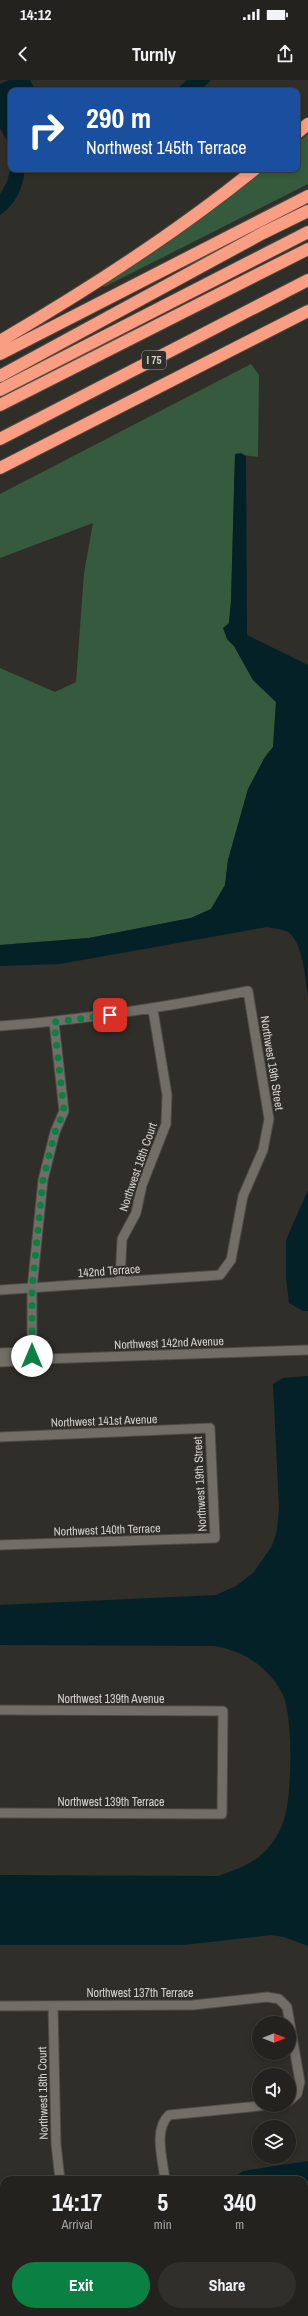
<!DOCTYPE html>
<html lang="en">
<head>
<meta charset="utf-8">
<style>
	body { margin:0; font-family:"Archivo Narrow",sans-serif; background:#302f2b; color:#f1f3f6; height:100vh; display:flex; flex-direction:column; font-size:15px; white-space:nowrap }
	* { box-sizing:border-box; margin:0 }
	p { font-size:13px; color:#a3a4a4 }
	.icon { flex:none; width:22px; height:22px; fill:none; stroke:currentColor; stroke-width:2; stroke-linecap:round; stroke-linejoin:round }
	.map { position:relative; flex:1; overflow:hidden }
	.panel { position:absolute; left:0px; top:2096px; width:308px; height:140px; display:flex; flex-direction:column; background:#24221e; border-radius:12px 12px 0 0; box-shadow:0 2px 6px #0003,0 0 0 1px #413f3c }
	.panel>* { flex:none }
	.top-card { position:absolute; left:8px; top:8px; width:292px; height:84px; border-radius:8px; box-shadow:0 2px 6px #0003,0 0 0 1px #413f3c; background:#1a4fa0; color:#fff; overflow:hidden }
	.needle { width:26px; rotate:90deg }
	.tools { position:absolute; left:252px; top:1936px; display:grid; gap:8px }
	.tools a { display:grid; place-items:center; width:44px; height:44px; border-radius:50%; background:#24221e; box-shadow:0 2px 6px #0003,0 0 0 1px #413f3c; font-size:20px }
	.pin { position:absolute; display:grid; place-items:center; width:34px; height:34px; color:#fff; margin:-17px; border-radius:8px; box-shadow:0 2px 6px #0006 }
	.me { position:absolute; width:44px; margin:-22px; rotate:0deg; stroke-linejoin:round; filter:drop-shadow(0 0 3px #0008) }
	.turn { display:flex; align-items:center; gap:14px; height:84px; padding:0 12px; font-size:18px }
	.turn .icon { width:52px; height:52px; stroke-width:2.5 }
	.turn b { display:block; font-size:28px; line-height:34px }
	.eta { display:flex; justify-content:space-evenly; align-items:center; height:68px; text-align:center }
	.eta b { font-size:24px; font-weight:700; line-height:28px }
	.action { display:flex; gap:8px; margin-top:auto; padding:8px 12px }
	.action a { flex:1; height:46px; border-radius:24px; background:#0b8043; color:#fff; font-size:16px; font-weight:700; line-height:46px; text-align:center }
	.action a+a { background:#302f2b; color:#f1f3f6 }
	.status { display:flex; justify-content:space-between; align-items:center; height:28px; padding:0 20px; background:#24221e; direction:ltr }
	.status svg { height:11px; fill:currentColor }
	header { display:flex; justify-content:space-between; align-items:center; height:52px; padding:0 12px; background:#24221e; font-size:18px; font-weight:700 }
	.map>svg:first-child { display:block }
	.green { fill:#365a3d }
	.water { fill:#042127 }
	.lines { fill:none; stroke-linecap:round; stroke-linejoin:round }
	.street-casing { stroke:#4c4b45; stroke-width:11 }
	.highway-casing { stroke:#4c4b45; stroke-width:14 }
	.street { stroke:#716d67; stroke-width:9 }
	.highway { stroke:#fa9e83; stroke-width:12 }
	.route { stroke:#0b8043; stroke-width:7; stroke-dasharray:0 12.6 }
	.labels { text-anchor:middle; dominant-baseline:central; stroke-width:4; stroke-linejoin:round; paint-order:stroke }
	.shield { fill:#302e28; stroke:#a2a19c; stroke-width:1 }
	.shield-label { font-size:11px; font-weight:bold; fill:#d3d2ce }
	.street-label { font-size:12px; fill:#d3d2ce; stroke:#302e28 }
</style>
</head>
<body>
<div class="status"><b>14:12</b><svg viewBox="0 0 49 12"><path d="M0 12V9h3v3zM5 12V6h3v6zM10 12V3h3v9zM15 12V0h3v12zM26 1h20v11H26zM47 4h2v5h-2z"/></svg></div>
<header><svg class="icon" aria-label="back" viewBox="0 0 24 24"><path d="M15 5l-7 7 7 7"/></svg>Turnly<svg class="icon" aria-label="share" viewBox="0 0 24 24"><path d="M12 15V3M7 8l5-5 5 5M5 13v7h14v-7"/></svg></header>
<div class="map">
<svg width="308" height="2236" viewBox="0 0 308 2236">
	<rect width="100%" height="100%" fill="#302e28"/>
	<!-- green -->
	<path class="green" d="M308 54V104L104 207 103 206 178 155 265 89H297V63Z
		M251 284 259 295 258 377 235 374 231 522 227 559 234 566 253 600 276 622 273 667 265 677 248 709 228 780 225 805 211 829 191 838 89 858 0 865V588L55 612 76 602 84 493 93 443 0 478V414Z"/>
	<!-- water -->
	<path class="water" d="M9 0H30L36 11H11V68L0 48V4Z
		M187 0H211L200 11H175Z
		M11 87V89H25C22 109 17 123 0 135V114L7 102Z
		M241 373 246 376 247 555 308 585V917C305 899 303 859 286 851 280 849 273 848 267 847L60 884 0 886V865L89 858 191 838 211 829 225 805 228 780 248 709 265 677 273 667 276 622 253 600 234 566 227 559 223 548 229 543 231 522 235 374Z
		M308 1110V1231H303L289 1223 286 1198V1160Z
		M308 1296V1866L284 1857 271 1855 184 1865H0V1795L218 1796C236 1790 256 1783 268 1768 276 1759 282 1748 285 1736 292 1711 293 1638 283 1615 270 1588 243 1570 214 1566L0 1565V1525L216 1515 236 1506 253 1493 272 1466 277 1450 279 1428 273 1304 283 1298Z
		M308 2081V2236H245L244 2232H304V2100H230L243 2091Z"/>
	<g class="lines">
		<!-- street casing -->
		<g class="street-casing">
			<path id="street" d="M0 946C84 940 166 927 248 911L269 1039 263 1070 243 1116 231 1180 220 1195 0 1210
				M120 1202 122 1159 136 1133 142 1105 166 1044 167 1015 153 930
				M0 1273 23 1272 43 1279 308 1270
				M32 1276V1209L43 1100 55 1052 64 1031 54 942
				M0 1282 23 1281 32 1276
				M0 1357 210 1348 215 1458 0 1465
				M0 1630 223 1631 222 1734 0 1733
				M0 1926 193 1925 267 1917 279 1919 287 1927 300 2002 297 2014 289 2021
				M53 1926 56 2064 60 2100
				M165 2100C163 2080 153 2050 169 2035L270 2025
				M75 2232 76 2236
				M184 2232 185 2236"/>
		</g>
		<!-- highway casing -->
		<g class="highway-casing">
			<path id="highway" d="M297 53 308 44
				M0 261C89 209 175 154 255 89
				M0 274 308 116
				M0 296 263 153 308 131
				M0 310 308 152
				M0 325 308 169
				M0 359 308 200
				M0 388 308 231"/>
		</g>
		<!-- street -->
		<use href="#street" class="street"/>
		<!-- highway -->
		<use href="#highway" class="highway"/>
	</g>
	<g class="lines">
		<!-- route -->
		<path class="route" d="M32 1276V1209L43 1100 55 1052 64 1031 54 942 110 935"/>
	</g>
	<g class="labels">
		<!-- shield labels -->
		<rect class="shield" x="142" y="271" width="24" height="18" rx="3"/>
		<g class="shield-label">
			<text x="154" y="280">I 75</text>
		</g>
		<!-- street labels -->
		<g class="street-label">
			<text transform="translate(272 983) rotate(81)">Northwest 19th Street</text>
			<text transform="translate(138 1087) rotate(-71)">Northwest 18th Court</text>
			<text transform="translate(109 1191) rotate(-4)">142nd Terrace</text>
			<text transform="translate(169 1263) rotate(-2)">Northwest 142nd Avenue</text>
			<text transform="translate(104 1341) rotate(-2)">Northwest 141st Avenue</text>
			<text transform="translate(200 1404) rotate(-93)">Northwest 19th Street</text>
			<text transform="translate(107 1450) rotate(-2)">Northwest 140th Terrace</text>
			<text x="111" y="1619">Northwest 139th Avenue</text>
			<text x="111" y="1722">Northwest 139th Terrace</text>
			<text x="140" y="1913">Northwest 137th Terrace</text>
			<text transform="translate(43 2013) rotate(-91)">Northwest 18th Court</text>
		</g>
	</g>
</svg>
<div class="tools">
<a><svg class="needle" viewBox="-14 -14 28 28"><path d="M0-13l5 13h-10z" fill="#e53935"/><path d="M0 13l5-13h-10z" fill="#a3a4a4"/></svg></a>
<a><svg class="icon" aria-label="sound" viewBox="0 0 24 24"><path d="M4 9h4l5-4v14l-5-4H4zM17 9q2 3 0 6"/></svg></a>
<a><svg class="icon" aria-label="layers" viewBox="0 0 24 24"><path d="M12 4l9 5-9 5-9-5zM3 14l9 5 9-5"/></svg></a>
</div>
<div class="pin" style="left:110px;top:935px;background:#d93025"><svg class="icon" aria-label="arrive" viewBox="0 0 24 24"><path d="M6 21V4h12l-3 4 3 4H6"/></svg></div>
<svg class="me" style="left:32px;top:1276px" viewBox="-20 -20 40 40"><circle r="19" fill="#fff"/><path d="M0-13L10 11 0 6-10 11z" fill="#0b8043"/></svg>
<div class="top-card">
<div class="turn"><svg class="icon" aria-label="right" viewBox="0 0 24 24"><path d="M7 20v-9h11M14 6l5 5-5 5"/></svg><div><b>290 m</b>Northwest 145th Terrace</div></div>
</div>
<section class="panel">
<div class="eta">
<div><b>14:17</b><p>Arrival</p></div>
<div><b>5</b><p>min</p></div>
<div><b>340</b><p>m</p></div>
</div>
<div class="action"><a>Exit</a><a>Share</a></div>
</section>
</div>
</body>
</html>
